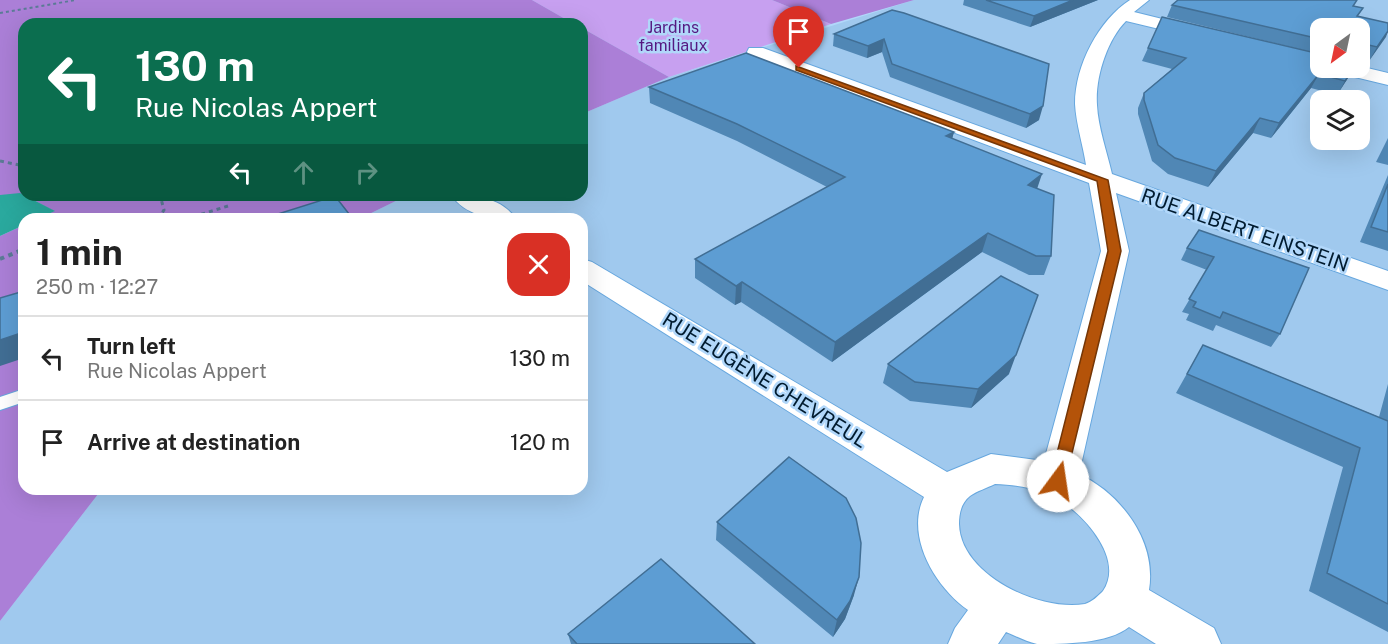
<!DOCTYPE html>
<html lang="en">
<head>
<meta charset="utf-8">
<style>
	body { margin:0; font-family:"Public Sans",sans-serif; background:#f2f2f2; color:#222; height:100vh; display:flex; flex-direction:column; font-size:22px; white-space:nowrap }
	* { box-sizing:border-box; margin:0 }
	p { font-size:20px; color:#767676 }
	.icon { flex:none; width:33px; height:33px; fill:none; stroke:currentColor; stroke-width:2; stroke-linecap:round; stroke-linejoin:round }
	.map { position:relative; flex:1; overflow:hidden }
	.side { position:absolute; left:18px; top:213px; width:570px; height:282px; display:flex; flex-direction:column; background:#fff; border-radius:18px; box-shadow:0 6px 24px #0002 }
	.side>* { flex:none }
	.top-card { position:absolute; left:18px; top:18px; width:570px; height:183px; border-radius:18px; box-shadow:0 6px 24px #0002; background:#0b6e4f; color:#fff; overflow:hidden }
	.needle { width:39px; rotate:213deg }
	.fabs { position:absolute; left:1310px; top:18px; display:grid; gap:12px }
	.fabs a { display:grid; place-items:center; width:60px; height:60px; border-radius:12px; background:#fff; box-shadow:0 6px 24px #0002; font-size:30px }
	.pin { position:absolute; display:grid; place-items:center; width:51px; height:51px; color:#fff; margin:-62px -26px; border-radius:50% 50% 50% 0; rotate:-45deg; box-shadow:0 0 6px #0007 }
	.pin .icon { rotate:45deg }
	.me { position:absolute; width:66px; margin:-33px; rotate:14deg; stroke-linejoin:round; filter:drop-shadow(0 0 4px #0008) }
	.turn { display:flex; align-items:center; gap:21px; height:126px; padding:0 18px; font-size:27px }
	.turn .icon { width:78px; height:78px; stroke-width:2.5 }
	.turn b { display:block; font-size:42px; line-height:51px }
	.lanes { display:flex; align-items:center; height:57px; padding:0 18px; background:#0003; justify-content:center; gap:30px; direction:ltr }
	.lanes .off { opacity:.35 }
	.round { display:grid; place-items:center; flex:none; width:63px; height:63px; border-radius:18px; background:#f2f2f2 }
	.overview { display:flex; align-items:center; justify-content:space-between; height:102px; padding:0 18px }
	h1 { font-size:36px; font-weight:700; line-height:45px }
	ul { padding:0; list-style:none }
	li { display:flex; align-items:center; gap:18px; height:84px; padding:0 18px; border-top:2px solid #e0e0e0 }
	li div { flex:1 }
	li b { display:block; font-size:22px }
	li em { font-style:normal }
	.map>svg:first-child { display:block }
	.built { fill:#a0c9ee; fill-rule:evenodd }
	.green { fill:#c7a0f0 }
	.forest { fill:#ab7fd7 }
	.water { fill:#2aa99e }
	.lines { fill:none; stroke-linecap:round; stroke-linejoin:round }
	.lane-casing { stroke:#67a7de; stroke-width:2 }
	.street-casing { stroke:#67a7de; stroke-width:2 }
	.path-far2 { stroke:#5b7b96; stroke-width:2; stroke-dasharray:3 3; stroke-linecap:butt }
	.path-far1 { stroke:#5b7b96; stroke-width:3; stroke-dasharray:4 4; stroke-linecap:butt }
	.path { stroke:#5b7b96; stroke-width:4; stroke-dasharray:4.5 4.5; stroke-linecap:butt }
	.lane { fill:#fff; fill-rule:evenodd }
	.street { fill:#fff; fill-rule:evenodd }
	.wall { fill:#5087b5 }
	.shaded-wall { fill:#416e94 }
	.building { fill:#5d9dd3; stroke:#416e94; stroke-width:1.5 }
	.route { fill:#b45309; stroke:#753606; stroke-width:1.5 }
	.labels { text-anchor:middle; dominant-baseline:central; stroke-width:5; stroke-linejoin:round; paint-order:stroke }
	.far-park-label { font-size:16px; fill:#551881; stroke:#b1d7fa }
	.street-label { font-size:20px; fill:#011b2f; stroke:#b1d7fa }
</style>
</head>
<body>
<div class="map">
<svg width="1388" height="644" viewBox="0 0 1388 644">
	<rect width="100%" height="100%" fill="#b1d7fa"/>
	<!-- built -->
	<path class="built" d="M914 0H1388V644H0V621L102 489H582V219H359L408 195H582V114L669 77ZM1320 28H1359V68H1320ZM1320 100H1359V140H1320Z"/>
	<!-- green -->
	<path class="green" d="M532 0H772L831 24 669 77 582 28V24H574Z"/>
	<!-- forest -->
	<path class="forest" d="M0 0H532L574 24H24V195H0Z
		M772 0H914L831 24Z
		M582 28 669 77 582 114Z
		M24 195H408L359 219H37L54 211Z
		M24 225V489H102L0 621V236Z"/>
	<!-- water -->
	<path class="water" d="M20 193 55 211 37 219H24V225L0 236V195Z"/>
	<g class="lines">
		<!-- lane casing -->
		<g class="lane-casing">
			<path id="lane" d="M24 389V402L0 410V397Z"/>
		</g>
		<!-- street casing -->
		<g class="street-casing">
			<path id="street" d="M1130 0H1149L1134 12 1207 30 1210 34 1201 39 1126 21C1107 40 1095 78 1097 105 1098 127 1107 152 1112 174L1388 271V290L1116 193 1129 251 1079 474C1121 494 1157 541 1149 590L1214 628 1221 644H1156L1129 627C1108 644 1064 644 1037 644 1027 642 1016 636 1006 632L998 644H948L955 628 968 610C935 587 905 536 924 497L582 281V259L592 262 947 472 991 454 1044 461 1101 251 1089 183 749 56 747 52 749 48H763L1086 165C1083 145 1076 124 1075 104 1075 65 1099 20 1130 0ZM995 484C1020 485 1043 489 1064 503 1087 519 1124 560 1103 591 1098 596 1092 602 1085 604 1040 612 960 575 959 524 959 514 961 503 970 496 977 491 987 488 995 484Z
				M1359 66 1388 73V85L1334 72 1331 68Z
				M451 195C475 195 501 197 516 219 492 219 467 217 451 195Z"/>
		</g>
		<!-- path-far2 -->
		<path class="path-far2" d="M0 13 76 0"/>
		<!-- path-far1 -->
		<path class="path-far1" d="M0 161 24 166
			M158 219 164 210 160 195
			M186 219 228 206"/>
		<!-- path -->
		<path class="path" d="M0 259 24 249"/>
		<!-- lane -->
		<use href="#lane" class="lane"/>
		<!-- street -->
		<use href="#street" class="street"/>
	</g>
	<!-- wall -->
	<path class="wall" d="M964 0H1098L1030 27 963 5Z
		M1172 5 1353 6 1363 8 1358 16 1388 32 1369 61 1361 59 1359 62V28H1320V54L1167 17Z
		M892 10 1039 120 1026 128 890 77 882 52 867 58 833 46 834 34Z
		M1148 48 1354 68 1337 95 1311 88 1271 138 1253 133 1208 187 1168 174 1152 161 1138 114V108L1144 93 1172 69 1142 61Z
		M649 87 954 132 952 139 1037 189 1051 256 1044 275H1029L982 252 832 362 741 302 735 305 695 278V259L827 187 737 141 650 103Z
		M1388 138V165L1376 162Z
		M1388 175V251L1360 242Z
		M1199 230 1280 334 1271 347 1216 325 1213 331 1186 320 1189 314 1182 312 1207 270 1181 260 1187 248Z
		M1203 345 1379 417 1388 384V632L1309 591 1343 467 1176 393Z
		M888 364 1009 374 971 408 910 401 883 383Z
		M717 522 854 595 845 619 833 637 716 540Z
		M568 634 755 644H571Z"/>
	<!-- shaded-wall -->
	<path class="shaded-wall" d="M1073 0H1098L1030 27 1034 16Z
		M1388 31 1386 37 1369 61 1377 47Z
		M884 39 882 52 867 58 868 46Z
		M1354 68 1348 78 1337 95 1345 81Z
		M1319 74 1311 88 1271 138 1279 123Z
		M1043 106 1039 120 1026 128 1030 114Z
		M1260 118 1253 133 1208 187 1216 171Z
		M954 132 949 149 946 136Z
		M1042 174 1036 192 1028 185Z
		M988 233 982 252 832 362 835 342Z
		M742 282 741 302 735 305 736 286Z
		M24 332V358L0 366V340Z
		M1016 355 1009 374 971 408 978 389Z
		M859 577 854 595 845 619 833 637 837 620Z"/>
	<!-- building -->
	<path class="building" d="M986 0H1073L1034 16Z
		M1178 0H1357L1353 6 1363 8 1357 16 1388 23V31L1377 47 1369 45 1365 50 1359 51V28H1320V39L1172 5Z
		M892 10 904 13 1049 64 1043 106 1030 114 892 64 884 39 868 46 834 34Z
		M1162 17 1320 54V68H1354L1345 81 1319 74 1279 123 1260 118 1216 171 1175 158 1158 145 1144 100V93L1186 58 1148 48Z
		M746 53 954 132 946 136 1042 174 1028 185 1054 195 1051 256H1036L988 233 835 342 742 282 736 286 695 259 845 177 737 124 649 87Z
		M1388 184V232L1371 227Z
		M335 196 353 219H262Z
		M1199 230 1309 268 1280 334 1223 312 1220 318 1193 307 1196 302 1189 299 1214 257 1187 248Z
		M1001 276 1038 295 1016 355 978 389 915 382 888 364Z
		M24 291V332L0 340V298Z
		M1203 345 1388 421V604L1327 573 1360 448 1187 374Z
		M789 457 846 498 856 518 861 543 859 577 850 601 837 620 717 522Z
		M661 559 755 644H577L568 634Z"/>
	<!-- route -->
	<path class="route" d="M796 66 1108 180 1121 251 1064 486H1052L1050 481 1108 251 1097 181 796 70Z"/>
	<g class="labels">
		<!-- far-park labels -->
		<g class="far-park-label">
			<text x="673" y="27">Jardins<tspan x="673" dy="18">familiaux</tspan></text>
		</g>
		<!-- street labels -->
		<g class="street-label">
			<text transform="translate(1245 230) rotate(19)">RUE ALBERT EINSTEIN</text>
			<text transform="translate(765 380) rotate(32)">RUE EUGÈNE CHEVREUL</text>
		</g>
	</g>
</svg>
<div class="fabs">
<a><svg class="needle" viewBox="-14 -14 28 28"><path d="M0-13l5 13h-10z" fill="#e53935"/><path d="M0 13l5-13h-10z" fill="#767676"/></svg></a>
<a><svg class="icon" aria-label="layers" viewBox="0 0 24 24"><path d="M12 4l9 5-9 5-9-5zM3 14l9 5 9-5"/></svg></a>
</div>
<div class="pin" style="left:799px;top:68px;background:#d93025"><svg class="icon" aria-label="arrive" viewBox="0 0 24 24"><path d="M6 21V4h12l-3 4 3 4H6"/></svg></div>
<svg class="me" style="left:1058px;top:481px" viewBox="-20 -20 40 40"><circle r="19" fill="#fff"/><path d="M0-13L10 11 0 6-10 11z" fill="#b45309"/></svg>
<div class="top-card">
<div class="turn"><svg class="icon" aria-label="left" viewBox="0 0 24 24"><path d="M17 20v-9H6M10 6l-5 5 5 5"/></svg><div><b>130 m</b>Rue Nicolas Appert</div></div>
<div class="lanes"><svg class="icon" aria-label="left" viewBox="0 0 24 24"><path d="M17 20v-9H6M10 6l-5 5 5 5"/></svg><svg class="icon off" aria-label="ahead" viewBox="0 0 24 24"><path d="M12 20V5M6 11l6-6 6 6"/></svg><svg class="icon off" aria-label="right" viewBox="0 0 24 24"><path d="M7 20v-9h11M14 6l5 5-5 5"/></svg></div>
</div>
<section class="side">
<div class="overview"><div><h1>1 min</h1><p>250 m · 12:27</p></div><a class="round" style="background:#d93025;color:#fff"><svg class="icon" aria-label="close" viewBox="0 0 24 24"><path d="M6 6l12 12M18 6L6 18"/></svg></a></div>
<ul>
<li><svg class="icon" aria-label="left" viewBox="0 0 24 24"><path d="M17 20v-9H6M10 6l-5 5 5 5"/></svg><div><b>Turn left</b><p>Rue Nicolas Appert</p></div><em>130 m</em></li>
<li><svg class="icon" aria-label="arrive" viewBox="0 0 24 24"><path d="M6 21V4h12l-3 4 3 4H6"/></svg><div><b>Arrive at destination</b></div><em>120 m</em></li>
</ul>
</section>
</div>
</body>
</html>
